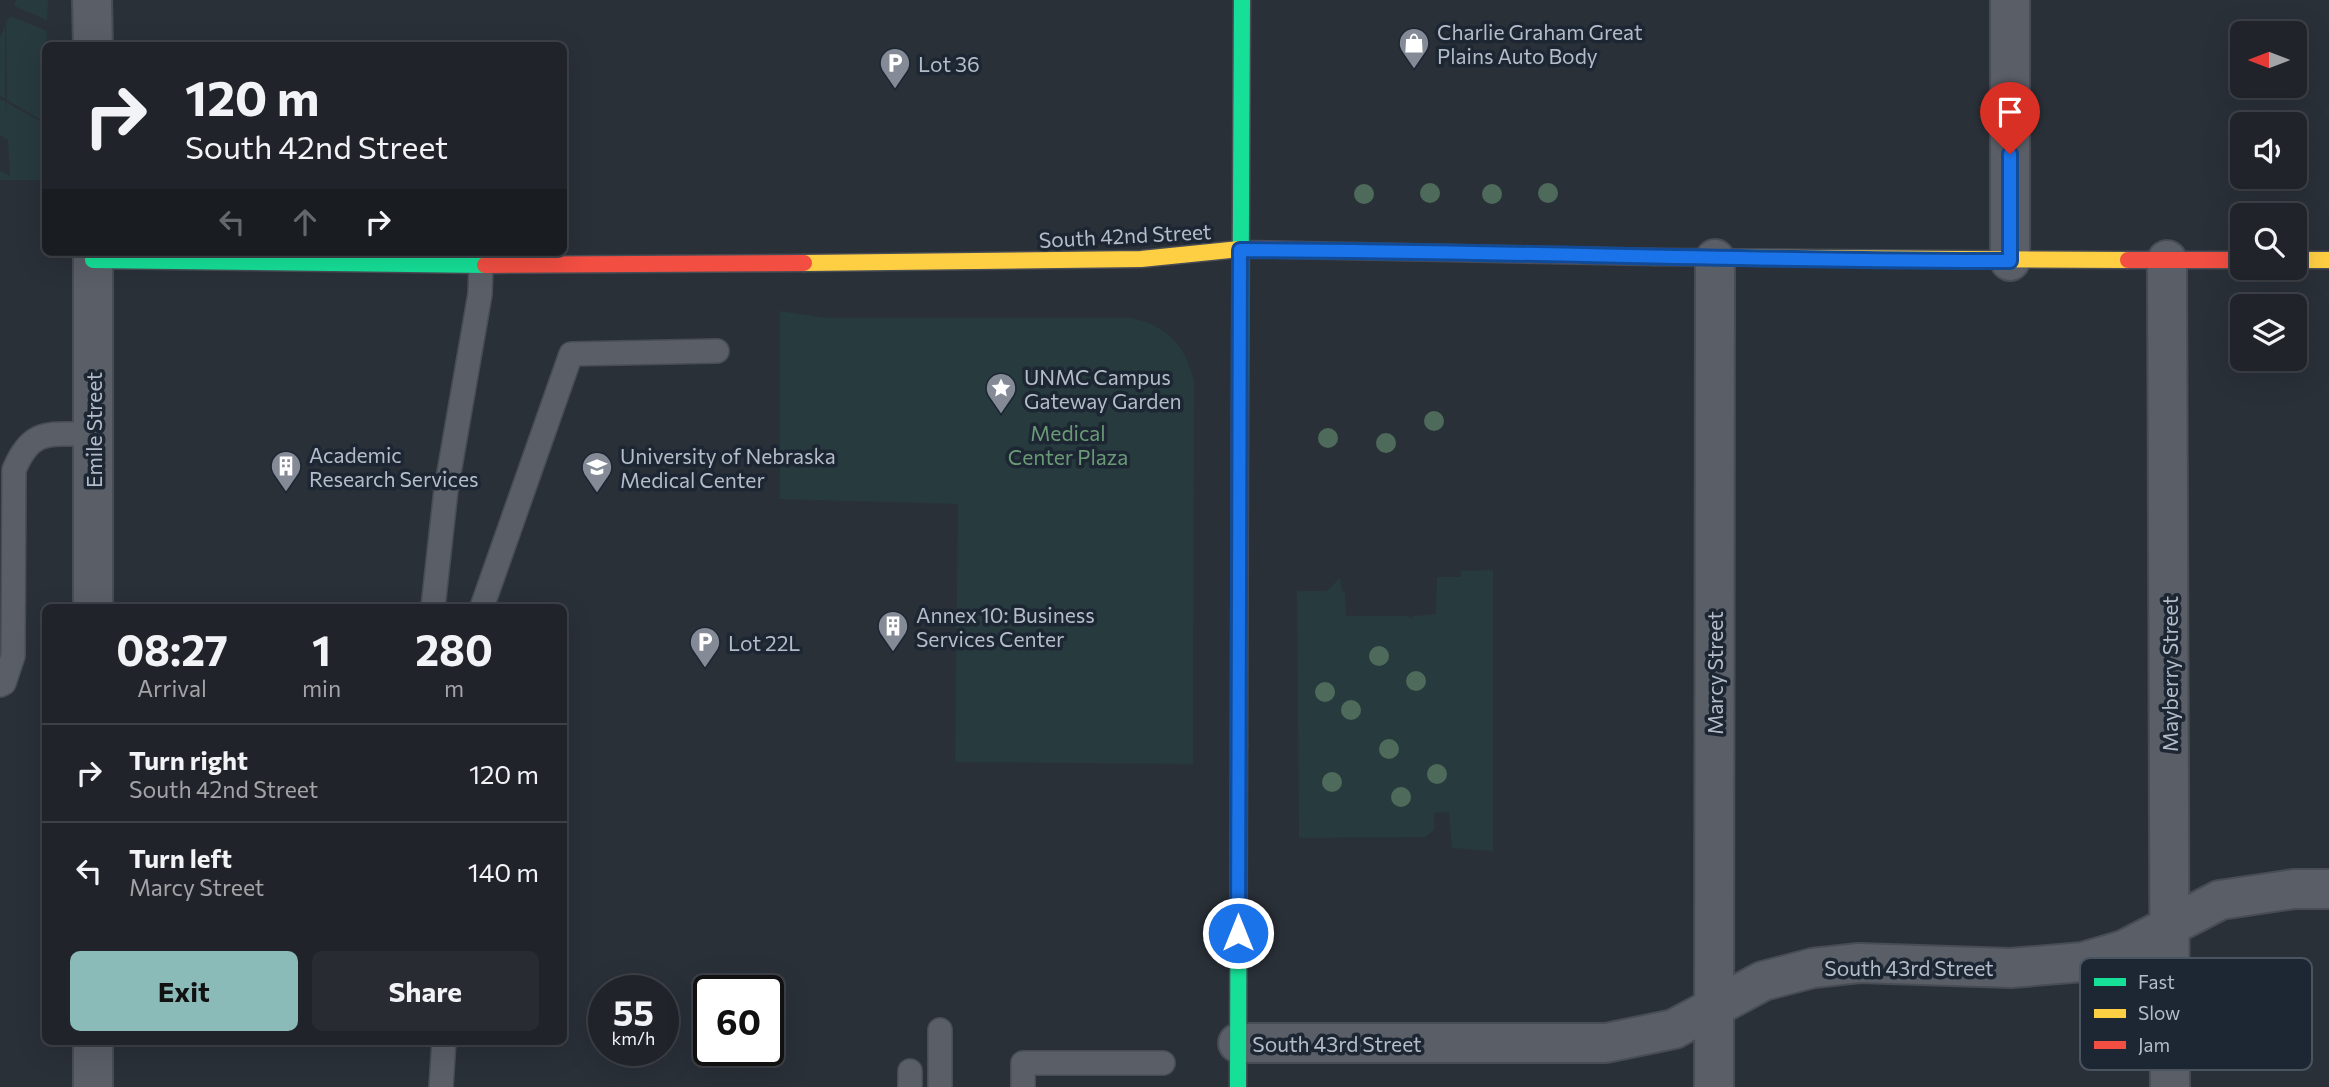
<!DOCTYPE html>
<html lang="en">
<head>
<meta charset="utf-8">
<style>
	body { margin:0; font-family:Commissioner,sans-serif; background:#282c32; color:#f1f3f6; height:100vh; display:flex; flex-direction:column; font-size:26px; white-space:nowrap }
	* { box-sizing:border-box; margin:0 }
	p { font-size:23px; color:#a2a4a8 }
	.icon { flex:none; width:38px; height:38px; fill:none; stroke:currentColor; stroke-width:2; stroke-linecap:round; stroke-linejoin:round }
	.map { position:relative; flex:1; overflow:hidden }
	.details { position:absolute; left:42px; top:604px; width:525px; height:441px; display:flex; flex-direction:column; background:#20242a; border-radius:10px; box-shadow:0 7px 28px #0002,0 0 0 2px #3d4147 }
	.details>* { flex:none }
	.banner { position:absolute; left:42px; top:42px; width:525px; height:214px; border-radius:10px; box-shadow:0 7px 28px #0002,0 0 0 2px #3d4147; background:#20242a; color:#f1f3f6; overflow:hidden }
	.needle { width:46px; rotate:270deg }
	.buttons { position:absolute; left:2230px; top:21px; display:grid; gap:14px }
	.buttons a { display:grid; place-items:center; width:77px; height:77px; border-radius:10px; background:#20242a; box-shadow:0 7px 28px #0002,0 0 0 2px #3d4147; font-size:35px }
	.speed { position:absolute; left:588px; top:975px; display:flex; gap:14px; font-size:35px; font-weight:700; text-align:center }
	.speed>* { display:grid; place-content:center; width:91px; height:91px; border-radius:50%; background:#20242a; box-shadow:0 7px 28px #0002,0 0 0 2px #3d4147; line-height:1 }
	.speed small { font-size:18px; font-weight:400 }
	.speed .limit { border:4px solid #111; border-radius:10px; background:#fff; color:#111 }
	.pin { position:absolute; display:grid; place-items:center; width:60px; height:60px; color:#fff; margin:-72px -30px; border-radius:50% 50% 50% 0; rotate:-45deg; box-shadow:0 0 7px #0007 }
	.pin .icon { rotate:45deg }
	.me { position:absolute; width:77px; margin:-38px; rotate:0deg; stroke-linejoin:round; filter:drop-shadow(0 0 5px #0008) }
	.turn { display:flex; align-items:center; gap:24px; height:147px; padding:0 28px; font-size:32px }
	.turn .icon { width:91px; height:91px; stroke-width:2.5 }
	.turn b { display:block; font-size:49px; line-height:60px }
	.lanes { display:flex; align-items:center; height:66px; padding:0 28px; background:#0003; justify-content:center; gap:35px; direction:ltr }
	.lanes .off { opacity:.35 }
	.eta { display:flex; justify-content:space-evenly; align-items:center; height:119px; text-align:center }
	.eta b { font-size:42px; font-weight:700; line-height:49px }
	.cta { display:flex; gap:14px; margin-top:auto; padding:14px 28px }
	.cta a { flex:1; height:80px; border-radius:10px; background:#8bbbb9; color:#111; font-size:28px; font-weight:700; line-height:80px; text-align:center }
	.cta a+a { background:#282c32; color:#f1f3f6 }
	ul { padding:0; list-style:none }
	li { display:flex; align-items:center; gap:21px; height:98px; padding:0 28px; border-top:2px solid #3d4147 }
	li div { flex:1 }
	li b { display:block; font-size:26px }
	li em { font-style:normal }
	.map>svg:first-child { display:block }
	.green { fill:#273a3e }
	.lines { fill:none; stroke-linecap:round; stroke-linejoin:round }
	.lane-casing { stroke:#484c55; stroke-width:26 }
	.street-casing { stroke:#484c55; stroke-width:42 }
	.fast-casing { stroke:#484c55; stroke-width:19 }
	.slow-casing { stroke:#484c55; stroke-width:19 }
	.jam-casing { stroke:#484c55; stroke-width:19 }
	.lane { stroke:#5a5e66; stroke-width:23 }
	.street { stroke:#5a5e66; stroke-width:38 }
	.fast { stroke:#16e098; stroke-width:16 }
	.slow { stroke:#ffcf43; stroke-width:16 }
	.jam { stroke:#f24e42; stroke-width:16 }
	.tree { fill:#4e6a5a }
	.route-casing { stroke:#114b97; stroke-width:18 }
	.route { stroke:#1a73e8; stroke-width:12 }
	.labels { text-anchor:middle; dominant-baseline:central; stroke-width:7; stroke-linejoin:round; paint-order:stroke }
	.poi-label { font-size:21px; fill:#b4bcc9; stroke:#1d2633; text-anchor:start }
	.street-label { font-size:21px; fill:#b4bcc9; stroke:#1d2633 }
	.park-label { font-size:21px; fill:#6b9a76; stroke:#1d2633 }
	.key { fill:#1d2633; stroke:#4a5360; stroke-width:2 }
	.key-label { font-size:19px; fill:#b4bcc9 }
</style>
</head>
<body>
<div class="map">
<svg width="2329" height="1087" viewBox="0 0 2329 1087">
	<rect width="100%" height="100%" fill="#2a3038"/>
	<!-- green -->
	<path class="green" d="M16 0H48L47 20 14 6Z
		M10 16 47 31 45 122 7 100 6 23Z
		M5 27V99L0 96V37Z
		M0 99 5 101 6 112V102L45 124V180H0V170L10 176 8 140 0 135Z
		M780 311 826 318H1131C1168 326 1185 345 1194 381L1193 764 955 762 958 504 780 499Z
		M1493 570V851L1452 848 1449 812 1434 813V830L1425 837 1299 838 1297 591H1327L1340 578 1342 591 1345 592 1346 616H1408L1412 619 1413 616 1436 614 1437 577H1461V571Z"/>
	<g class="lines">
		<!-- lane casing -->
		<g class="lane-casing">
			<path id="lane" d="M433 607 446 490 480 294 481 265
				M482 607 571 354 717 351
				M0 685 4 683 13 656 14 470C32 426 51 435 93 434
				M940 1030V1087
				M441 1087 444 1041
				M910 1087V1071
				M1023 1087V1063H1163"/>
		</g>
		<!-- street casing -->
		<g class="street-casing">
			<path id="street" d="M92 0 93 46
				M2010 0V261
				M93 252V607
				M2167 260 2170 1087
				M1238 1043H1606L1674 1029 1763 981 1813 968 1859 963 2011 968 2083 962 2124 950 2220 900 2294 889H2329
				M93 1087V1041
				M1714 1087 1715 259"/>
		</g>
		<!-- fast casing -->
		<g class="fast-casing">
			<path id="fast" d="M93 260 485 265
				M1240 414 1242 0
				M1238 1087 1239 745"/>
		</g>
		<!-- slow casing -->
		<g class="slow-casing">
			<path id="slow" d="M1655 257 2128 260
				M2294 260H2329
				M804 263 1141 259 1240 249"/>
		</g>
		<!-- jam casing -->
		<g class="jam-casing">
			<path id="jam" d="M1240 249 1655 257
				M2128 260H2242
				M485 265 804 263
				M1239 745 1240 414"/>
		</g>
		<!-- lane -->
		<use href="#lane" class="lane"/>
		<!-- street -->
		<use href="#street" class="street"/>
		<!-- fast -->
		<use href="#fast" class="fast"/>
		<!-- slow -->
		<use href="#slow" class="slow"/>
		<!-- jam -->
		<use href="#jam" class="jam"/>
	</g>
	<!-- trees -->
	<g class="tree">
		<circle cx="1430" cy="193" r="10"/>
		<circle cx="1548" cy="193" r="10"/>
		<circle cx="1364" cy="194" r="10"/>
		<circle cx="1492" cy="194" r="10"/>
		<circle cx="1434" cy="421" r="10"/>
		<circle cx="1328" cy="438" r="10"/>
		<circle cx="1386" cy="443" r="10"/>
		<circle cx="1379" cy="656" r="10"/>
		<circle cx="1416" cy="681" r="10"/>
		<circle cx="1325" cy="692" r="10"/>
		<circle cx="1351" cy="710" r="10"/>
		<circle cx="1389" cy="749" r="10"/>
		<circle cx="1437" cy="774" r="10"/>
		<circle cx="1332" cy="782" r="10"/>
		<circle cx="1401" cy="797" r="10"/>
	</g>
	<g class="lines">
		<!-- route casing -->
		<g class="route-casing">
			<path id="route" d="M1238 933 1240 250C1497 251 1753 261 2010 261V154"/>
		</g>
		<!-- route -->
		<use href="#route" class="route"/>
	</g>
	<!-- icons -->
	<defs>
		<g id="shop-pin" transform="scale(1.575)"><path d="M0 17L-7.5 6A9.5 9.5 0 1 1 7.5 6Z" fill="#848b96" stroke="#1d2633"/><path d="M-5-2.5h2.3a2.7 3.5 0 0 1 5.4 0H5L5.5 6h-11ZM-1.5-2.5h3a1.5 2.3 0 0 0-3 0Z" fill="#fff"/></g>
		<g id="parking-pin" transform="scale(1.575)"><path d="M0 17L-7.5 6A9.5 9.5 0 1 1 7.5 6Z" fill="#848b96" stroke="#1d2633"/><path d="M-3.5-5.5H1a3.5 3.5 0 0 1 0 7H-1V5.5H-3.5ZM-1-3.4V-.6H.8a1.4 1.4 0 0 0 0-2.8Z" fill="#fff"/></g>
		<g id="sight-pin" transform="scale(1.575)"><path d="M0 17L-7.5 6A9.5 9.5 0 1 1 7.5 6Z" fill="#848b96" stroke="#1d2633"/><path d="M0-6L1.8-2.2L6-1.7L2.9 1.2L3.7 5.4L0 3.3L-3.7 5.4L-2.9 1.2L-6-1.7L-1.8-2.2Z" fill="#fff"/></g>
		<g id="building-pin" transform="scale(1.575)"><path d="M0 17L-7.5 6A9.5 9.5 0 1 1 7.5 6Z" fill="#848b96" stroke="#1d2633"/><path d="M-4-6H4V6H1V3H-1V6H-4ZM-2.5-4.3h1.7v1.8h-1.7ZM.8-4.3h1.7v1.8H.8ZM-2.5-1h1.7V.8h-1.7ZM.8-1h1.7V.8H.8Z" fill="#fff"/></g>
		<g id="university-pin" transform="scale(1.575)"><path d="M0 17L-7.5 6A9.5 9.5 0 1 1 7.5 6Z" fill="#848b96" stroke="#1d2633"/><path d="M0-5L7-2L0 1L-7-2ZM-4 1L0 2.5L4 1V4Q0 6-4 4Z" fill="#fff"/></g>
	</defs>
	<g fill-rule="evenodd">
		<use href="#shop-pin" x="1414" y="43"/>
		<use href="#parking-pin" x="895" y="63"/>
		<use href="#sight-pin" x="1001" y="388"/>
		<use href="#building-pin" x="286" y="466"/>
		<use href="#university-pin" x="597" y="467"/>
		<use href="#building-pin" x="893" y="626"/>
		<use href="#parking-pin" x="705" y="642"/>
	</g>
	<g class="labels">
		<!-- poi labels -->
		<g class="poi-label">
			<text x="1437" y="31">Charlie Graham Great<tspan x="1437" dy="24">Plains Auto Body</tspan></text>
			<text x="918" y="63">Lot 36</text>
			<text x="1024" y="376">UNMC Campus<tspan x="1024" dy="24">Gateway Garden</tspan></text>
			<text x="309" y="454">Academic<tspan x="309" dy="24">Research Services</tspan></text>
			<text x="620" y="455">University of Nebraska<tspan x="620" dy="24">Medical Center</tspan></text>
			<text x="916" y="614">Annex 10: Business<tspan x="916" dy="24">Services Center</tspan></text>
			<text x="728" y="642">Lot 22L</text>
		</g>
		<!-- street labels -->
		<g class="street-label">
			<text transform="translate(1125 235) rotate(-3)">South 42nd Street</text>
			<text transform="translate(93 430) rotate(-90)">Emile Street</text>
			<text transform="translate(1714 673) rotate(-90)">Marcy Street</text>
			<text transform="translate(2169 674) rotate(-90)">Mayberry Street</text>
			<text x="1909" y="967">South 43rd Street</text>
			<text x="1337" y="1043">South 43rd Street</text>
		</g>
		<!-- park labels -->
		<g class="park-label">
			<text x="1068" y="432">Medical<tspan x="1068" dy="24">Center Plaza</tspan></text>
		</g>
	</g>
	<!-- legend -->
	<rect x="2080" y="958" width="232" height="112" rx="10" class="key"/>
	<rect x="2094" y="978" width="32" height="8" fill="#16e098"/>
	<rect x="2094" y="1009" width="32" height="9" fill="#ffcf43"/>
	<rect x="2094" y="1041" width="32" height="8" fill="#f24e42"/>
	<g class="key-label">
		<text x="2138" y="989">Fast</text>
		<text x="2138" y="1020">Slow</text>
		<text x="2138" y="1052">Jam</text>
	</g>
</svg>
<div class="buttons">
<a><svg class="needle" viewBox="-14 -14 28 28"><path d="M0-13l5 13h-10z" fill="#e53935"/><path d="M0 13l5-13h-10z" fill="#a2a4a8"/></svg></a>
<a><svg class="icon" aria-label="sound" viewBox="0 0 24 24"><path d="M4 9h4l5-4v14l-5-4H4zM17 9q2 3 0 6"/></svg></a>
<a><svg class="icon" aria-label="search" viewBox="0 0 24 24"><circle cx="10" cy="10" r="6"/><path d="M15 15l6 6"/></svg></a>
<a><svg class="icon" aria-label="layers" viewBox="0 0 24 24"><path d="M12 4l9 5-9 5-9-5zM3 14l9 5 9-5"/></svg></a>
</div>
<div class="speed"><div>55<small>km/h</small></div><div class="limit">60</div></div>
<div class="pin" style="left:2010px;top:154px;background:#d93025"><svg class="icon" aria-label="arrive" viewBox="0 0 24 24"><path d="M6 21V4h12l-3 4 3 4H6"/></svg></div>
<svg class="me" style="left:1238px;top:933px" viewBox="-20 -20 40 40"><circle r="17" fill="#1a73e8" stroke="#fff" stroke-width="3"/><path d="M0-11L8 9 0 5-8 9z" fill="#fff"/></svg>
<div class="banner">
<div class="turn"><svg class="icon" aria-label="right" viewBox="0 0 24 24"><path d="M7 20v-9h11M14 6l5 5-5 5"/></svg><div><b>120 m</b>South 42nd Street</div></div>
<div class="lanes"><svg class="icon off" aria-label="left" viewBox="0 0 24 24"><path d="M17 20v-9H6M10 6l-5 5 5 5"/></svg><svg class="icon off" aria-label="ahead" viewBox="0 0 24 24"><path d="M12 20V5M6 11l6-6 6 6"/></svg><svg class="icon" aria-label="right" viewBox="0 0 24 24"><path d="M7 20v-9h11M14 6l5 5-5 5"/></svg></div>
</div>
<section class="details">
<div class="eta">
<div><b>08:27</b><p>Arrival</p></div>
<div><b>1</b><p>min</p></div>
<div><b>280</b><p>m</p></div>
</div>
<ul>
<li><svg class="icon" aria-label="right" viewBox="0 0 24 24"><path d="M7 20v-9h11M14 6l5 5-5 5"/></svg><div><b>Turn right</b><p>South 42nd Street</p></div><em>120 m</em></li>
<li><svg class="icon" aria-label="left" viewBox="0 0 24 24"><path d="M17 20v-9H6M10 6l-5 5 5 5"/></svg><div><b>Turn left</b><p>Marcy Street</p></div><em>140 m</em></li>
</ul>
<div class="cta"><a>Exit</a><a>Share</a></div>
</section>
</div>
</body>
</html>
